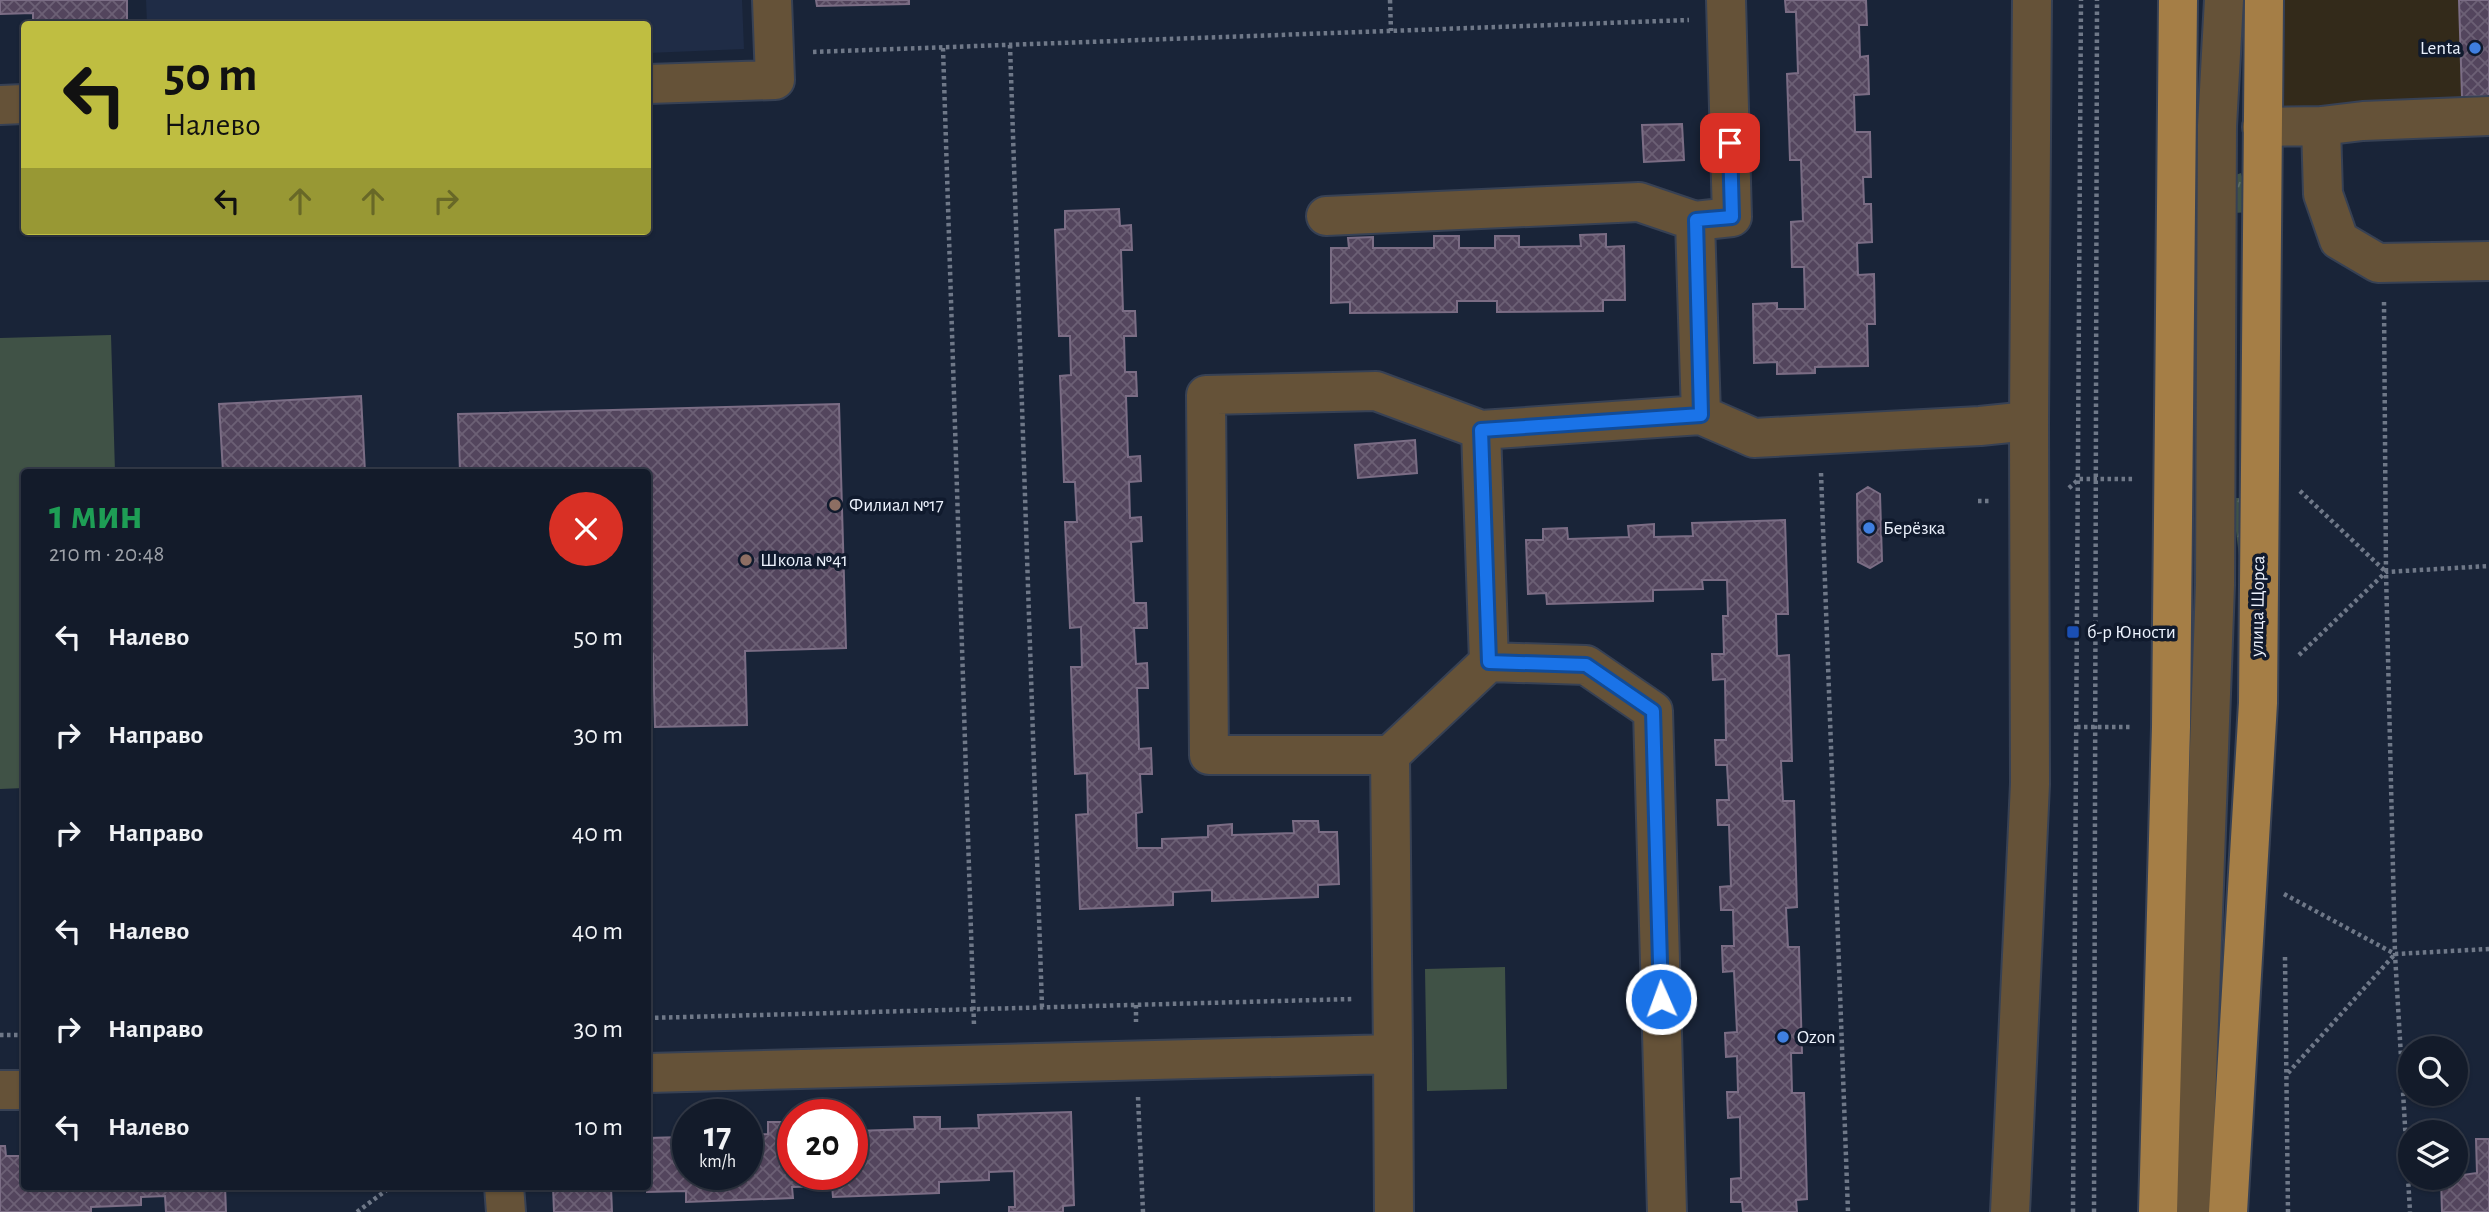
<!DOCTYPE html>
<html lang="ru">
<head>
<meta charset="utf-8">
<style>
	body { margin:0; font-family:"Alegreya Sans",sans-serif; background:#1c2432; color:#f1f3f6; height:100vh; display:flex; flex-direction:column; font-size:26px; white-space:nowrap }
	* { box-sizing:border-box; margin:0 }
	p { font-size:23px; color:#9da1a8 }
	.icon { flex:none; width:38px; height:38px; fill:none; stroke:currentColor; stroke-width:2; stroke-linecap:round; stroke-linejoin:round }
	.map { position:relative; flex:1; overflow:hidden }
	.sheet { position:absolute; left:21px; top:469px; width:630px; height:721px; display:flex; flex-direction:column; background:#131b2a; border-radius:7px; box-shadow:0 2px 5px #0004,0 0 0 2px #323947 }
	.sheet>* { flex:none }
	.guide { position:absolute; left:21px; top:21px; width:630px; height:214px; border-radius:7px; box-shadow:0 2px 5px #0004,0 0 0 2px #323947; background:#bfbe41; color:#111; overflow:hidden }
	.fabs { position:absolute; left:2398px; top:1036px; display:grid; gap:14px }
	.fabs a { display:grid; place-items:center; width:70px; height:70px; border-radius:50%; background:#131b2a; box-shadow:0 2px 5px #0004,0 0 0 2px #323947; font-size:35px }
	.speed { position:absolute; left:672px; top:1099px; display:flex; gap:14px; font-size:35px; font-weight:700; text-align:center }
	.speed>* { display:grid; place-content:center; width:91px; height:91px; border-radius:50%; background:#131b2a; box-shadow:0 2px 5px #0004,0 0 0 2px #323947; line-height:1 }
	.speed small { font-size:18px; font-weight:400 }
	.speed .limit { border:10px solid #d22; background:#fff; color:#111 }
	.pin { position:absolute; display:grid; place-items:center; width:60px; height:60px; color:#fff; margin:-30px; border-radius:14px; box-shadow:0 4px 10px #0006 }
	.me { position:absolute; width:77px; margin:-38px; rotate:358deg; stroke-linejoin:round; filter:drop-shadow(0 0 5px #0008) }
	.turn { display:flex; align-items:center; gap:24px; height:147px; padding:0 28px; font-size:32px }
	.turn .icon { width:91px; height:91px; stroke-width:2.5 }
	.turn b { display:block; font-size:49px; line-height:60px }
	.lanes { display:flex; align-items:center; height:66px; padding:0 28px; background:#0003; justify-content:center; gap:35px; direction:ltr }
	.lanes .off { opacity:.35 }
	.round { display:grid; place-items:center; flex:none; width:74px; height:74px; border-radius:37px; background:#1c2432 }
	.head { display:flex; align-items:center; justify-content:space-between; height:119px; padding:0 28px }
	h1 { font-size:42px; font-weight:700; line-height:52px; color:#1e9e55 }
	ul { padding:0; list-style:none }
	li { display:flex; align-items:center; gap:21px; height:98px; padding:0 28px }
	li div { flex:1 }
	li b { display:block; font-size:26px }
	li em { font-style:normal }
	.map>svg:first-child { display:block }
	.commercial { fill:#332a1a }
	.built { fill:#1f2c46 }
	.grass { fill:url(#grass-tufts) }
	.pitch { fill:#405246 }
	.building { fill:url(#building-cross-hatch); stroke:#7b6d85; stroke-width:2 }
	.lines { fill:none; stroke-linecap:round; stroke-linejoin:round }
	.minor-casing { stroke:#374154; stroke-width:42 }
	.major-casing { stroke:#374154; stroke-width:42 }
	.path { stroke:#6f7888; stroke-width:4.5; stroke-dasharray:3.5 3.5; stroke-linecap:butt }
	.minor { stroke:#655238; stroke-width:38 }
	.major { stroke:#a57e46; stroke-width:38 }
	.route-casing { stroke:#114b97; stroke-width:18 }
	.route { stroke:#1a73e8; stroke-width:12 }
	.shop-dot { fill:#3f7fe0; stroke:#101a2d; stroke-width:2.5 }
	.education-dot { fill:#8d6e63; stroke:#101a2d; stroke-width:2.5 }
	.transit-dot { fill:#1a4fb4; stroke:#101a2d; stroke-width:2.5 }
	.labels { text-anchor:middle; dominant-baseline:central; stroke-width:7; stroke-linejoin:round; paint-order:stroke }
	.poi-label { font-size:19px; fill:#ecf2fd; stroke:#101a2d; text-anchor:start }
	.street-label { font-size:19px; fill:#ecf2fd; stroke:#101a2d }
</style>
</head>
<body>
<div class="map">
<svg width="2489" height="1212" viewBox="0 0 2489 1212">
	<defs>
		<pattern id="grass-tufts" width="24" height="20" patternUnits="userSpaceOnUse" patternTransform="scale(1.75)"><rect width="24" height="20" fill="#405246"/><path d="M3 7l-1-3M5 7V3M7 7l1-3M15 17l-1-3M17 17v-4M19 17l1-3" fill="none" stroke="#5c6b62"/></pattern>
		<pattern id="building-cross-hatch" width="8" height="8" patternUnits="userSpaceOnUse" patternTransform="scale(1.75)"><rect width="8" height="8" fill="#53455d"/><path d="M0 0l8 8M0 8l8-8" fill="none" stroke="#6c6075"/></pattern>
	</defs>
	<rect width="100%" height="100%" fill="#192438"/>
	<!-- commercial -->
	<path class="commercial" d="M2285 0H2489V117L2284 109Z"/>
	<!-- built -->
	<path class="built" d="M146 0H742L744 49 648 53V24H147Z"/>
	<!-- grass -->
	<path class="grass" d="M2241 173 2251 212 2233 213V176Z
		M2232 498H2249L2240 564Z"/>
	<!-- pitch -->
	<path class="pitch" d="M111 335 115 472H24V788L0 789V338Z
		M1505 967 1507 1089 1427 1091 1425 969Z"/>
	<!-- building -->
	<path class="building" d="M0 0H127V22L33 24V13L0 14Z
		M816 0H909V4L817 6Z
		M1785 0H1866L1867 25H1859L1860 57 1868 56 1869 94 1854 95 1855 132H1870L1871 177H1863L1864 204H1871L1872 242 1857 243 1858 275 1874 274 1875 324H1867L1868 366 1815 367V373L1777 374V362L1754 363 1753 304 1777 303V309H1805L1804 267H1792L1791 222 1803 221 1801 160H1790L1787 74 1798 73 1796 12H1786Z
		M2459 0H2489V96L2462 97Z
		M1682 124 1684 160 1644 162 1642 125Z
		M1119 209 1120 226 1131 225 1132 250H1121L1123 311H1135L1136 336H1124L1125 372H1136L1137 396H1126L1128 457 1140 456 1141 481 1129 482 1130 518 1141 517 1142 541 1131 542 1134 603H1146L1147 628H1134L1136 664 1147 663 1148 688H1137L1139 749 1151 748 1152 774H1140L1142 812 1136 813 1137 848H1162V839L1208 837V826L1232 824V835L1294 833 1293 821H1318L1319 832H1337L1339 884 1318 885V897L1212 901V890L1173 892V905L1080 909 1076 815 1088 814 1087 773 1075 774 1071 667H1082L1081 627 1070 628 1065 522H1077L1075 482H1064L1060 376 1071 375 1070 336H1059L1055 230 1065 229V211Z
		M1606 234V247L1624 246 1625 300H1603V311L1497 312V301H1457V312L1350 313V302L1331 303V248H1349L1348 238 1373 237V248H1434V236H1459V248H1495V236H1519V247L1581 246 1580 235Z
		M361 396 365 472H338V470L223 472 219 404Z
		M839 404 846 648 745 651 747 725 655 727 653 654H648V472H460L458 414Z
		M1415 440 1417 473 1358 478 1355 445Z
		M1868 487 1880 494 1882 561 1870 568 1858 562 1857 494Z
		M1785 520 1788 614H1776L1777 656 1789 655 1792 761H1781L1783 801H1794L1797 907 1786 908 1788 947H1799L1802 1053H1791L1792 1093H1804L1807 1199 1796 1200 1797 1212H1743L1742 1202H1731V1179L1741 1178 1740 1117 1728 1118 1727 1092H1738L1737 1056 1726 1057 1725 1033 1737 1032 1734 971 1723 972 1722 946H1734L1733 910H1721L1720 887 1731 886 1729 825H1718L1717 800H1729L1727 765H1716L1715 740H1726L1725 679 1713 680 1712 654H1724L1723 616H1728L1727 580H1702L1703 589 1653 590V601L1547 604 1546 593 1528 594 1526 540H1543V529L1567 528 1568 539 1629 537 1628 526 1654 524V537L1693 536 1692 523Z
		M1071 1112 1074 1205 1063 1206V1212H1009V1207H1015L1014 1171 989 1172V1180L939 1182V1193L833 1197 832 1186 792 1187 793 1198 686 1202V1191L647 1192V1187H611L612 1212H554L553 1186H648V1138L683 1137V1126L688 1125V1174H747V1135L768 1134V1122H793V1174H852V1120L854 1131 915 1129 914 1117H940V1129L979 1128 978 1115Z
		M2476 1139H2489V1212H2442L2441 1178 2477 1173Z
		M0 1146H5L6 1156H24V1186H225L226 1212H166L165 1196 141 1197V1205L91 1207V1212H0Z"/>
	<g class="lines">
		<!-- minor casing -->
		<g class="minor-casing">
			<path id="minor" d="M648 84 775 80 772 0
				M0 105 24 104
				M2321 126 2323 194 2339 240 2378 263 2489 261
				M2262 127 2321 126 2363 121 2489 116
				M1326 216 1639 202 1695 221
				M1701 415 1695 221 1732 217 1726 0
				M1489 662 1586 665 1653 711 1667 1212
				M1390 755H1209L1206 395 1376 391 1481 430
				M1393 1054 1390 755 1489 662 1481 430 1701 415 1754 438 1980 426 2029 421
				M648 1073 1393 1054 1394 1212
				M0 1090H24
				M504 1186 506 1212
				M2010 1212 2030 784 2029 421 2032 0
				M2192 1212 2215 585 2217 126 2224 0"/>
		</g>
		<!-- major casing -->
		<g class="major-casing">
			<path id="major" d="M2158 1212 2171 727 2178 0
				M2228 1212 2258 703 2264 0"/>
		</g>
		<!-- path -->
		<path class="path" d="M1390 0 1391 31
			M1010 45 1042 1007
			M943 48 974 1026
			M813 52 1689 20
			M2384 302 2386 572 2395 954 2410 1212
			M1821 473 1848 1212
			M2069 488 2079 479H2134
			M2300 491 2385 571
			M1978 501H1991
			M2299 655 2386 572 2489 566
			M2077 727H2133
			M2284 894 2395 954 2489 949
			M2285 957 2288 1212
			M1136 1005V1022
			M648 1018 1353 999
			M0 1035H24
			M2288 1073 2395 954
			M1138 1097 1143 1212
			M357 1212 392 1186
			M2073 1212 2081 0
			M2094 1212 2097 0"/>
		<!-- minor -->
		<use href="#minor" class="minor"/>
		<!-- major -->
		<use href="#major" class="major"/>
	</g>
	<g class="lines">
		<!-- route casing -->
		<g class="route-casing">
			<path id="route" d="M1661 999 1653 711 1586 665 1489 662 1481 430 1701 415 1696 220 1732 217 1730 143"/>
		</g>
		<!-- route -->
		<use href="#route" class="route"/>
	</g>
	<!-- markers -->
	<g class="shop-dot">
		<circle cx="2475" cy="48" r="7"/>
		<circle cx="1869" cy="528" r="7"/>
		<circle cx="1783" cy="1037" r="7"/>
	</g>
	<g class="education-dot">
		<circle cx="835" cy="505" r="7"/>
		<circle cx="746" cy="560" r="7"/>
	</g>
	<rect class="transit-dot" x="2066" y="625" width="14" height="14" rx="3.5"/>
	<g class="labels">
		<!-- poi labels -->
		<g class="poi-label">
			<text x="2461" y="48" text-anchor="end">Lenta</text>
			<text x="849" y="505">Филиал №17</text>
			<text x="1883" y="528">Берёзка</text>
			<text x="760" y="560">Школа №41</text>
			<text x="2087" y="632">б-р Юности</text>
			<text x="1797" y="1037">Ozon</text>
		</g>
		<!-- street labels -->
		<g class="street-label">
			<text transform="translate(2258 606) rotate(-89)">улица Щорса</text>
		</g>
	</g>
</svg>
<div class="fabs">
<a><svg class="icon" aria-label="search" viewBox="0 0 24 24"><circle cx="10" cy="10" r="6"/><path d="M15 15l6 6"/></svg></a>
<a><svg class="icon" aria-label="layers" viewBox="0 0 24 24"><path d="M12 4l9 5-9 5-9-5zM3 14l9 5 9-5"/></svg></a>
</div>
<div class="speed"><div>17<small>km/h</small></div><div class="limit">20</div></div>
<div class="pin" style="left:1730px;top:143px;background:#d93025"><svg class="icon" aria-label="arrive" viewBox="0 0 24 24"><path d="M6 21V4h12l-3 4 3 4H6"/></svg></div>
<svg class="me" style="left:1661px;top:999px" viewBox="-20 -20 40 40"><circle r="17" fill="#1a73e8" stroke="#fff" stroke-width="3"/><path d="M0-11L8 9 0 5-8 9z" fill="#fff"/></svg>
<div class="guide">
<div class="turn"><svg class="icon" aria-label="left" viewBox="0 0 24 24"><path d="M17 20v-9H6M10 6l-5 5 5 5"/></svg><div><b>50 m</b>Налево</div></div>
<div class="lanes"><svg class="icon" aria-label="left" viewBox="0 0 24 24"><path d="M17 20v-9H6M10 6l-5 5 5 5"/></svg><svg class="icon off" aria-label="ahead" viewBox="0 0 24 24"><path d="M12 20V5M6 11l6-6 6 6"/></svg><svg class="icon off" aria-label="ahead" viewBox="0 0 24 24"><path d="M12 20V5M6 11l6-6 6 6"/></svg><svg class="icon off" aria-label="right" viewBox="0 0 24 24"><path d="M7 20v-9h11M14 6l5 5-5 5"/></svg></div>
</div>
<section class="sheet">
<div class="head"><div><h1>1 мин</h1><p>210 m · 20:48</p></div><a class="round" style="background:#d93025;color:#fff"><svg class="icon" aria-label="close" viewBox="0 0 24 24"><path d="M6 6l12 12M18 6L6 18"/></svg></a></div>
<ul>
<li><svg class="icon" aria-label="left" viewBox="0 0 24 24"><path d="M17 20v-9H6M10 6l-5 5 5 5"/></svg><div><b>Налево</b></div><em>50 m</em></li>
<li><svg class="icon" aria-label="right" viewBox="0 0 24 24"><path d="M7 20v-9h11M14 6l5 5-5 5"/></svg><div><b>Направо</b></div><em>30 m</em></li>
<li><svg class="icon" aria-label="right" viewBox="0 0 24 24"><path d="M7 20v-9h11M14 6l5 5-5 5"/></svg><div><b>Направо</b></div><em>40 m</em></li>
<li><svg class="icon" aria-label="left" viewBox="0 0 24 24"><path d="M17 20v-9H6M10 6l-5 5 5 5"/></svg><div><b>Налево</b></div><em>40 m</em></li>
<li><svg class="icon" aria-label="right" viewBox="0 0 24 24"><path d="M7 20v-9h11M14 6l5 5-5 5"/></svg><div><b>Направо</b></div><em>30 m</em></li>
<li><svg class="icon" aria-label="left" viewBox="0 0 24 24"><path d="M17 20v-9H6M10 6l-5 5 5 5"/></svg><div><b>Налево</b></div><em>10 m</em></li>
</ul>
</section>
</div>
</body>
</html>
